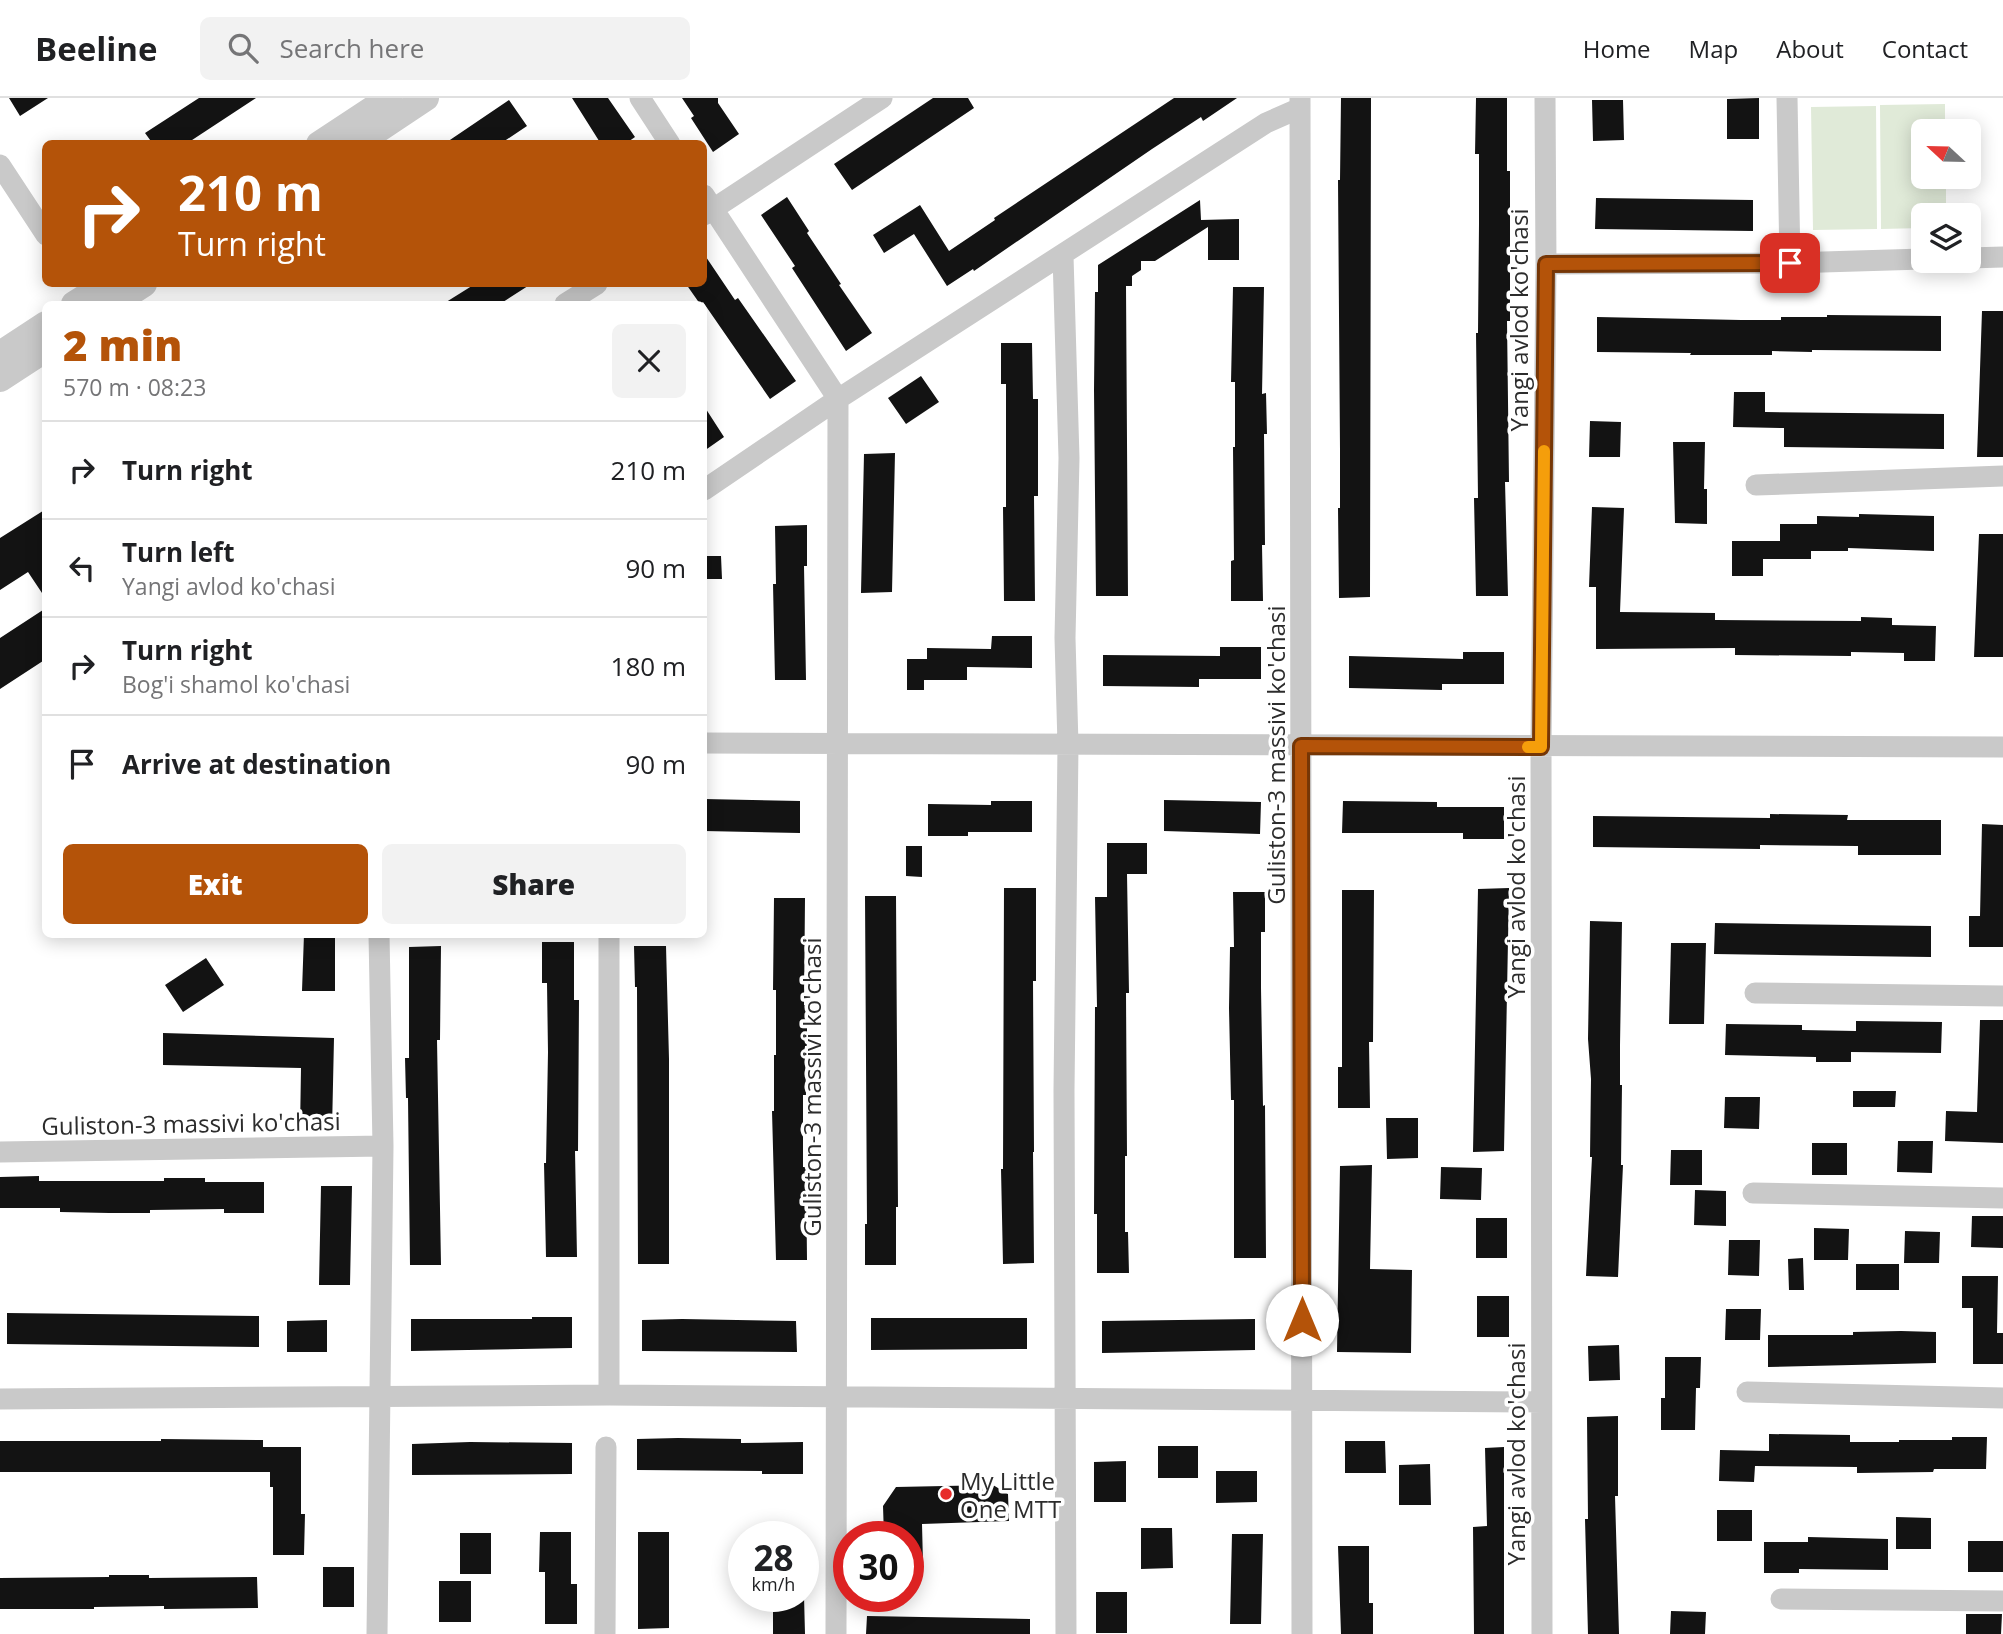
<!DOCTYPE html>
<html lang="en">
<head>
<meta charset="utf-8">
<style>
	body { margin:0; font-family:"Open Sans",sans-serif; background:#f2f2f2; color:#202124; height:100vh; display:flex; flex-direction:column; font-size:26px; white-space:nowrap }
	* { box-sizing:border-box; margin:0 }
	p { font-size:23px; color:#757577 }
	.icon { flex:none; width:38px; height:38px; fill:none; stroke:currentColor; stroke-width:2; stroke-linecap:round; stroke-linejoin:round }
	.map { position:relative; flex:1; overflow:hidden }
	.panel { position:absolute; left:42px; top:203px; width:665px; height:637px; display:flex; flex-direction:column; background:#fff; border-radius:10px; box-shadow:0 4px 18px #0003 }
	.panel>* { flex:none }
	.top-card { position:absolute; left:42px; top:42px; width:665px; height:147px; border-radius:10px; box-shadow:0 4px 18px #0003; background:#b45309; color:#fff; overflow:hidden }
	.needle { width:46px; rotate:292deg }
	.fabs { position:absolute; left:1911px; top:21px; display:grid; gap:14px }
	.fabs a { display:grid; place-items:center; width:70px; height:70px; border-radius:10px; background:#fff; box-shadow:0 4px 18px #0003; font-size:35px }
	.speed { position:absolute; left:728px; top:1423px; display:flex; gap:14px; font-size:35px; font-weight:700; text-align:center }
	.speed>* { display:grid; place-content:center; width:91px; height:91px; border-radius:50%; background:#fff; box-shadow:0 4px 18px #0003; line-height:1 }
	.speed small { font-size:18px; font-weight:400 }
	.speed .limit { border:10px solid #d22; background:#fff; color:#111 }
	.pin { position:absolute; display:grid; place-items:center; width:60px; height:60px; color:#fff; margin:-30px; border-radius:14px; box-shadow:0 4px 10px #0006 }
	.me { position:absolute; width:77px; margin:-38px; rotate:0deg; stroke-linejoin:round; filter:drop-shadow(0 0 5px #0008) }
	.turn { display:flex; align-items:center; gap:24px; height:147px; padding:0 21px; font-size:32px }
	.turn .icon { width:91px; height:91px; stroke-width:2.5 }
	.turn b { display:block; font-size:49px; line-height:60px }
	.round { display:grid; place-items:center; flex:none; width:74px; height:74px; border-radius:10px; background:#f2f2f2 }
	.overview { display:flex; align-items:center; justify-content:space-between; height:119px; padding:0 21px }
	h1 { font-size:42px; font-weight:800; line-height:52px; color:#b45309 }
	.primary-button { display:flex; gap:14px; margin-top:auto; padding:14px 21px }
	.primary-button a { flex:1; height:80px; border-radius:10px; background:#b45309; color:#fff; font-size:28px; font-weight:800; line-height:80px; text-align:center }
	.primary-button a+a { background:#f2f2f2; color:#202124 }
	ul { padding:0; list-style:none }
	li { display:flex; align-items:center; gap:21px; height:98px; padding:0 21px; border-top:2px solid #e0e0e0 }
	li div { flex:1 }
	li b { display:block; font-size:26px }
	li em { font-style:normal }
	header { display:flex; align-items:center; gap:42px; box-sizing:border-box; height:98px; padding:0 35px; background:#fff; border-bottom:2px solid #e0e0e0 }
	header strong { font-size:33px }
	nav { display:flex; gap:38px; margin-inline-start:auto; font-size:24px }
	.search { width:490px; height:63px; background:#f2f2f2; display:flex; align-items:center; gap:18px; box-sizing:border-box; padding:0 24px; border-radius:10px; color:#757577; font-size:26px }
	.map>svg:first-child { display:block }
	.green { fill:#e0ead8 }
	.building { fill:#131313 }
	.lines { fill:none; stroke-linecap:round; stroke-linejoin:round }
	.minor { stroke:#c9c9c9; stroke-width:21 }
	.tertiary { stroke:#c9c9c9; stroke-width:26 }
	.route-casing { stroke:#753606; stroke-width:18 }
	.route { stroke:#b45309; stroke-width:12 }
	.slow { stroke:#f59e0b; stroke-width:12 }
	.poi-dot { fill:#e72b29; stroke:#fff; stroke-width:2.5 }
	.labels { text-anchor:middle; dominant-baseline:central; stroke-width:7; stroke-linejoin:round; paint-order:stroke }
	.street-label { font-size:24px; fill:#2c2c2c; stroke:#fff }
	.poi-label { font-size:24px; fill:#2c2c2c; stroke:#fff; text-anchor:start }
</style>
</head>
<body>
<header>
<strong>Beeline</strong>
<div class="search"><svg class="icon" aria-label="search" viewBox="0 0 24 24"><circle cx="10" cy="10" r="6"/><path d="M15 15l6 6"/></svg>Search here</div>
<nav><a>Home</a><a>Map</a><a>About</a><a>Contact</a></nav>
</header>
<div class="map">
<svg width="2003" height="1536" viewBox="0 0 2003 1536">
	<rect width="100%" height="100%" fill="#fff"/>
	<!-- green -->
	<path class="green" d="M1945 6V33H1923V79H1946V117H1923V130L1881 131 1880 7Z
		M1876 8 1877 131 1813 132 1811 9Z"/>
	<!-- building -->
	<path class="building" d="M9 0H48L20 18Z
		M199 0H256L186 46H153L145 35Z
		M572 0H608L635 39 625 46H601Z
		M682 0H718V5L739 36 713 54 691 20 694 18Z
		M933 0H968L974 10 852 92 834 66Z
		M1174 0H1237L1203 23 1201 19 1152 51 974 173 973 171 947 188 914 136 884 155 873 137 920 107 949 153 995 122 994 120Z
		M1341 0H1371L1370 499 1339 500 1338 410H1340V350L1338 82H1340Z
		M1476 0H1507V73H1510V223H1507L1509 384H1505L1508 498H1476L1474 400H1478L1476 235H1478L1479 126V56H1475Z
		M1759 0V41H1727V1Z
		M509 2 527 28 500 46H444Z
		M1592 2H1623L1624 42 1593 43Z
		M787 99 809 133 807 135 841 186 839 187 872 235 846 253 792 170 795 168 761 117Z
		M1596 100 1753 102V133L1595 131Z
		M1200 102 1201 122 1239 121V162H1208V129L1155 163H1141V172L1132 178V188H1126L1128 498H1096L1094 292 1095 194H1098V167Z
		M704 156 735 202 738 200 796 283 770 301 703 204 700 206 686 186H704Z
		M475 186H531L500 206H443Z
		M1233 189H1264L1262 296 1266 295 1267 336H1264L1265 447H1262L1263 503H1231V463L1234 462 1233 349H1235V284H1231Z
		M1982 213H2003V359H1977Z
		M1827 217 1941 218V253L1812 252V254L1772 253V257H1690L1691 255 1597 254V219L1741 222H1781V219H1827Z
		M1001 245H1032L1033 301H1038V398H1034L1035 503H1004L1003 409H1006V286H1001Z
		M921 278 939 304 906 326 888 300Z
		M1734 294H1765V314L1944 316V351L1784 349V330L1733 329Z
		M704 308 724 339 704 353Z
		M1590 323 1621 324 1620 359H1589Z
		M1673 344H1705L1704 391H1707V426L1675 425Z
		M895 355 892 494 861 495 864 356Z
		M1592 409 1624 410 1620 514 1715 515V522L1861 523V519L1892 520V527L1936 528 1935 563H1904V555L1851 554V558L1735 557V550L1596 551V489H1589Z
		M46 411V501L28 474 0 492V440Z
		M1859 416 1934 418V453L1848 450V453H1811V461H1763V478H1732V443H1780V426H1817V418L1859 419Z
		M807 427V468H804L806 582H775L773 486H776L775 428Z
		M1979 436H2003V559H1974Z
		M704 458H721L722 481H704Z
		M46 510V561L0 591V540Z
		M992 538H1032V570L967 569V582H924V592H907V561H927V550L991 551Z
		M1220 549H1261V581H1199V589L1103 588V557L1220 558Z
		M1463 554H1504V586H1442V592L1349 590V558L1463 561Z
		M704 701 800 703V735L704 733Z
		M1164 702 1261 704 1260 736 1164 733Z
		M991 703H1032V734H968V738H928V706L991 707Z
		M1343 703 1437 704V709H1504V741H1463V735H1342Z
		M1770 716 1848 717 1847 722H1941V757H1858V748L1760 747V751L1593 749V718L1770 720Z
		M1982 726 2003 727V849H1969V818H1980Z
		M1107 745H1147V776H1127L1129 895H1126L1127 1058H1125V1134H1128L1129 1175H1097V1116H1094L1095 909H1097L1095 799H1107Z
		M906 748H922V779L906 778Z
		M1004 790H1036V883H1033L1034 1054H1033L1034 1165 1003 1166 1001 1071H1003Z
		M1509 790 1504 1053 1473 1054 1478 791Z
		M1342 792H1374L1373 944H1369L1370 1010H1338V969H1342Z
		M1233 794H1265V834H1261V890L1263 1008 1265 1007 1266 1160H1234V1002H1231L1229 910 1230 849H1234Z
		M865 798H896L898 1109H896V1167H865V1126H867Z
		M774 800H805L804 907H807V948H805L806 997H803V1069H806L807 1162H776L772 1013H774V957H776V892H773Z
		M1590 823 1622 824 1620 947V987H1622L1621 1067H1623L1618 1179 1586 1178 1592 1059H1590L1591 981 1588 941Z
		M1715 825 1931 828V859L1714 856Z
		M304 836H335V893H302Z
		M542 844H574V902H579L578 1053H575L577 1159H546L544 1065H546L548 954 547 885H542Z
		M1671 845H1706L1704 926H1669Z
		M441 848 440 942H437L441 1167H410L408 1000H406L405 960H409V849Z
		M634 848H666L669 961V1166H638L637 889H635Z
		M206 860 224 887 183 914 165 887Z
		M1980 922H2003V1045L1945 1043 1946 1013 1977 1014Z
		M1856 923 1942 924 1941 955 1851 954V964H1816V959L1725 957 1726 926 1802 927V932L1856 933Z
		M163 935 334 940 332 1032H300L301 970 163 967Z
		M1853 993H1896L1895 1009H1853Z
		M1725 999H1760L1759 1031 1724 1030Z
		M1386 1020H1418V1060L1387 1061Z
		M1898 1043H1933L1932 1075 1897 1074Z
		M1812 1045H1847V1077H1812Z
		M1671 1052H1702V1087H1670Z
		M1372 1067 1370 1171 1412 1172 1411 1255 1337 1254 1340 1068Z
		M1441 1069 1482 1070 1481 1102 1440 1101Z
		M39 1078V1083H164V1080H205V1084H264V1115H224V1111L150 1112V1115H109L60 1114V1110H0V1079Z
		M321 1088H352L350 1187H319Z
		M1695 1092 1726 1093V1128L1694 1127Z
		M1972 1118H2003V1150L1971 1149Z
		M1476 1120H1507V1160H1476Z
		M1814 1130 1849 1131 1848 1162H1814Z
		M1905 1133 1940 1134 1939 1165H1904Z
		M1729 1142H1760L1759 1178 1728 1177Z
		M1803 1160 1804 1192H1789L1788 1161Z
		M1856 1166H1899V1192H1856Z
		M1962 1178H1998L1997 1235H2003V1266H1973V1210H1962Z
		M1477 1198H1509V1239H1477Z
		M1726 1211H1761L1760 1242H1725Z
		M7 1215 259 1218V1249L7 1246Z
		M532 1219H572V1250L411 1253V1221H532Z
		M871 1220H1027V1251L871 1252Z
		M682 1221 796 1223 797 1254 642 1253V1222Z
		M1255 1221V1252L1102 1255V1223Z
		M327 1222V1254H287V1223Z
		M1901 1233 1936 1234V1265L1768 1269V1237H1853V1234Z
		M1619 1247 1620 1282 1589 1283 1588 1248Z
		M1665 1259H1701L1700 1290H1696L1695 1332H1661V1300H1665Z
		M1618 1318V1398H1615L1619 1536H1588L1585 1421H1588L1587 1319Z
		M1769 1336 1850 1337V1344H1899V1342H1952V1339H1987L1986 1371H1934L1933 1374 1857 1375V1369L1755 1368 1754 1384 1719 1383 1720 1352 1769 1353Z
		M678 1340 741 1341V1345L803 1344V1376H762V1373L637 1372V1341Z
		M161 1341 263 1342V1349H301V1416H305L304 1457H273V1389H270V1374H0V1343H161Z
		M1345 1343H1385L1386 1375H1345Z
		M470 1344 572 1345V1376L412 1377V1346Z
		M1158 1348H1198V1380H1158Z
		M1504 1349V1536H1474L1473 1429 1487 1428 1485 1350Z
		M1126 1363V1404H1094V1364Z
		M1430 1366 1431 1407H1399V1367Z
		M1216 1373H1257V1404L1216 1405Z
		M993 1387 1008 1396 1009 1423 922 1426 923 1466H908V1438H884L883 1408 896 1389Z
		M1717 1412H1752V1443H1717Z
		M1896 1419 1931 1420V1451H1896Z
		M1141 1430H1172L1173 1470 1141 1471Z
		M540 1434H571V1486H577V1526H545V1474H539Z
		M638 1434H669V1530L638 1531Z
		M460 1435H491V1476H460Z
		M1232 1436H1263L1261 1526H1230Z
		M1808 1439 1888 1441V1472L1799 1471V1475H1764V1444H1808Z
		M1968 1443H2003V1474H1968Z
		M1338 1448H1369V1505H1373V1536H1341Z
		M323 1469H354V1509H323Z
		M109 1477H149V1480L257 1479 258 1510 164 1511V1508L94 1509V1511H0V1480L109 1479Z
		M439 1483H471V1524H439Z
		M1096 1494H1127V1535H1096Z
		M773 1498H804L805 1536H773Z
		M1671 1513 1706 1514 1705 1536H1670Z
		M1966 1516H2002L2001 1536H1966Z
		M867 1518 1030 1521V1536H866Z"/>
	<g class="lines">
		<!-- minor -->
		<path class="minor" d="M640 0 670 46
			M1300 0 1302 1536
			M1787 0 1790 165
			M0 67 46 137
			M704 97 838 301 836 1536
			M704 117 882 0
			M1063 158 1069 360 1065 540 1068 647 1064 992 1066 1536
			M1969 160 2003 159
			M1546 166 1790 165 1923 161
			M565 206 597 186
			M1756 387 2003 378
			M704 392 838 301 1266 25 1300 10
			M704 645 2003 649
			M1755 895 2003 898
			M0 1054 383 1048
			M1753 1095 2003 1100
			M1747 1294 2003 1300
			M609 1297V836
			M0 1301 609 1297 1541 1304
			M1781 1501 2003 1503
			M377 1536 383 1048 379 836
			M605 1536 606 1349
			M1542 1536 1541 649 1546 166 1545 0"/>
		<!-- tertiary -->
		<path class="tertiary" d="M319 46 389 0
			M357 46 426 0
			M74 206 106 186
			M113 206 144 186
			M0 256 46 226
			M0 281 46 251"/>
	</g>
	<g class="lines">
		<!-- route casing -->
		<g class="route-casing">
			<path id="route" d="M1302 1222 1301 648 1541 649 1546 166 1790 165"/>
		</g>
		<!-- route -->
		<use href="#route" class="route"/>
		<!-- slow -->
		<path class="slow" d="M1528 649H1541L1544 353"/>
	</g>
	<!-- markers -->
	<circle class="poi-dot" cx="946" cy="1396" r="7"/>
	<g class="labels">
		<!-- street labels -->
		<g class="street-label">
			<text transform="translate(1518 222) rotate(-90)">Yangi avlod ko'chasi</text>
			<text transform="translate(1275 657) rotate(-90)">Guliston-3 massivi ko'chasi</text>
			<text transform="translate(1515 789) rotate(-90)">Yangi avlod ko'chasi</text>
			<text transform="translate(811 989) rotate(-90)">Guliston-3 massivi ko'chasi</text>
			<text transform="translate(191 1025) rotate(-1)">Guliston-3 massivi ko'chasi</text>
			<text transform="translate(1515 1356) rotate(-90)">Yangi avlod ko'chasi</text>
		</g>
		<!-- poi labels -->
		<g class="poi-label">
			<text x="960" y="1382">My Little<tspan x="960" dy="28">One MTT</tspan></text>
		</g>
	</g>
</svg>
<div class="fabs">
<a><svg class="needle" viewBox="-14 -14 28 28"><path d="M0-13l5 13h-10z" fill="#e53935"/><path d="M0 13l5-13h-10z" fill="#757577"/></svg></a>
<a><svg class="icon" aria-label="layers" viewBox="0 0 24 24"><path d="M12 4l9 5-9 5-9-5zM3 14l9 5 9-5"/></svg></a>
</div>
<div class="speed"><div>28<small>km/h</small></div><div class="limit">30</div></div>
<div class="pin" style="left:1790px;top:165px;background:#d93025"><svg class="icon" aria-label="arrive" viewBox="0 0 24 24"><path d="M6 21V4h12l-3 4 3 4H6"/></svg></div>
<svg class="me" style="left:1302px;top:1222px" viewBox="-20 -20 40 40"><circle r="19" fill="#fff"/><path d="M0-13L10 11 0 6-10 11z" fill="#b45309"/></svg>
<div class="top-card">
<div class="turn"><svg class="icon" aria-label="right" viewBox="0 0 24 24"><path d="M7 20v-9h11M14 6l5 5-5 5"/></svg><div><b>210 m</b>Turn right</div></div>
</div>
<section class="panel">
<div class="overview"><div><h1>2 min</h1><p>570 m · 08:23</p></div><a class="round"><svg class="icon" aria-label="close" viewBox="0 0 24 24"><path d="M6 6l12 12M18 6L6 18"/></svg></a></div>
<ul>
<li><svg class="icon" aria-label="right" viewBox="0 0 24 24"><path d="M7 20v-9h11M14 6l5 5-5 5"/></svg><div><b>Turn right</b></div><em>210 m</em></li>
<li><svg class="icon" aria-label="left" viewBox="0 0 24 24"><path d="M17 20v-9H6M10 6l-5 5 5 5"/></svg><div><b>Turn left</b><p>Yangi avlod ko'chasi</p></div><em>90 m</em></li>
<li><svg class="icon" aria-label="right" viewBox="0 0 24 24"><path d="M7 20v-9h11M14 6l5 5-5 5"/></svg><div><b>Turn right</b><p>Bog'i shamol ko'chasi</p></div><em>180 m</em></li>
<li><svg class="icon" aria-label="arrive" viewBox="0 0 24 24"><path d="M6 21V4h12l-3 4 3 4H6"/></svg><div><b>Arrive at destination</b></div><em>90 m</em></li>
</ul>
<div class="primary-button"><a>Exit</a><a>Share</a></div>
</section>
</div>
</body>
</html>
